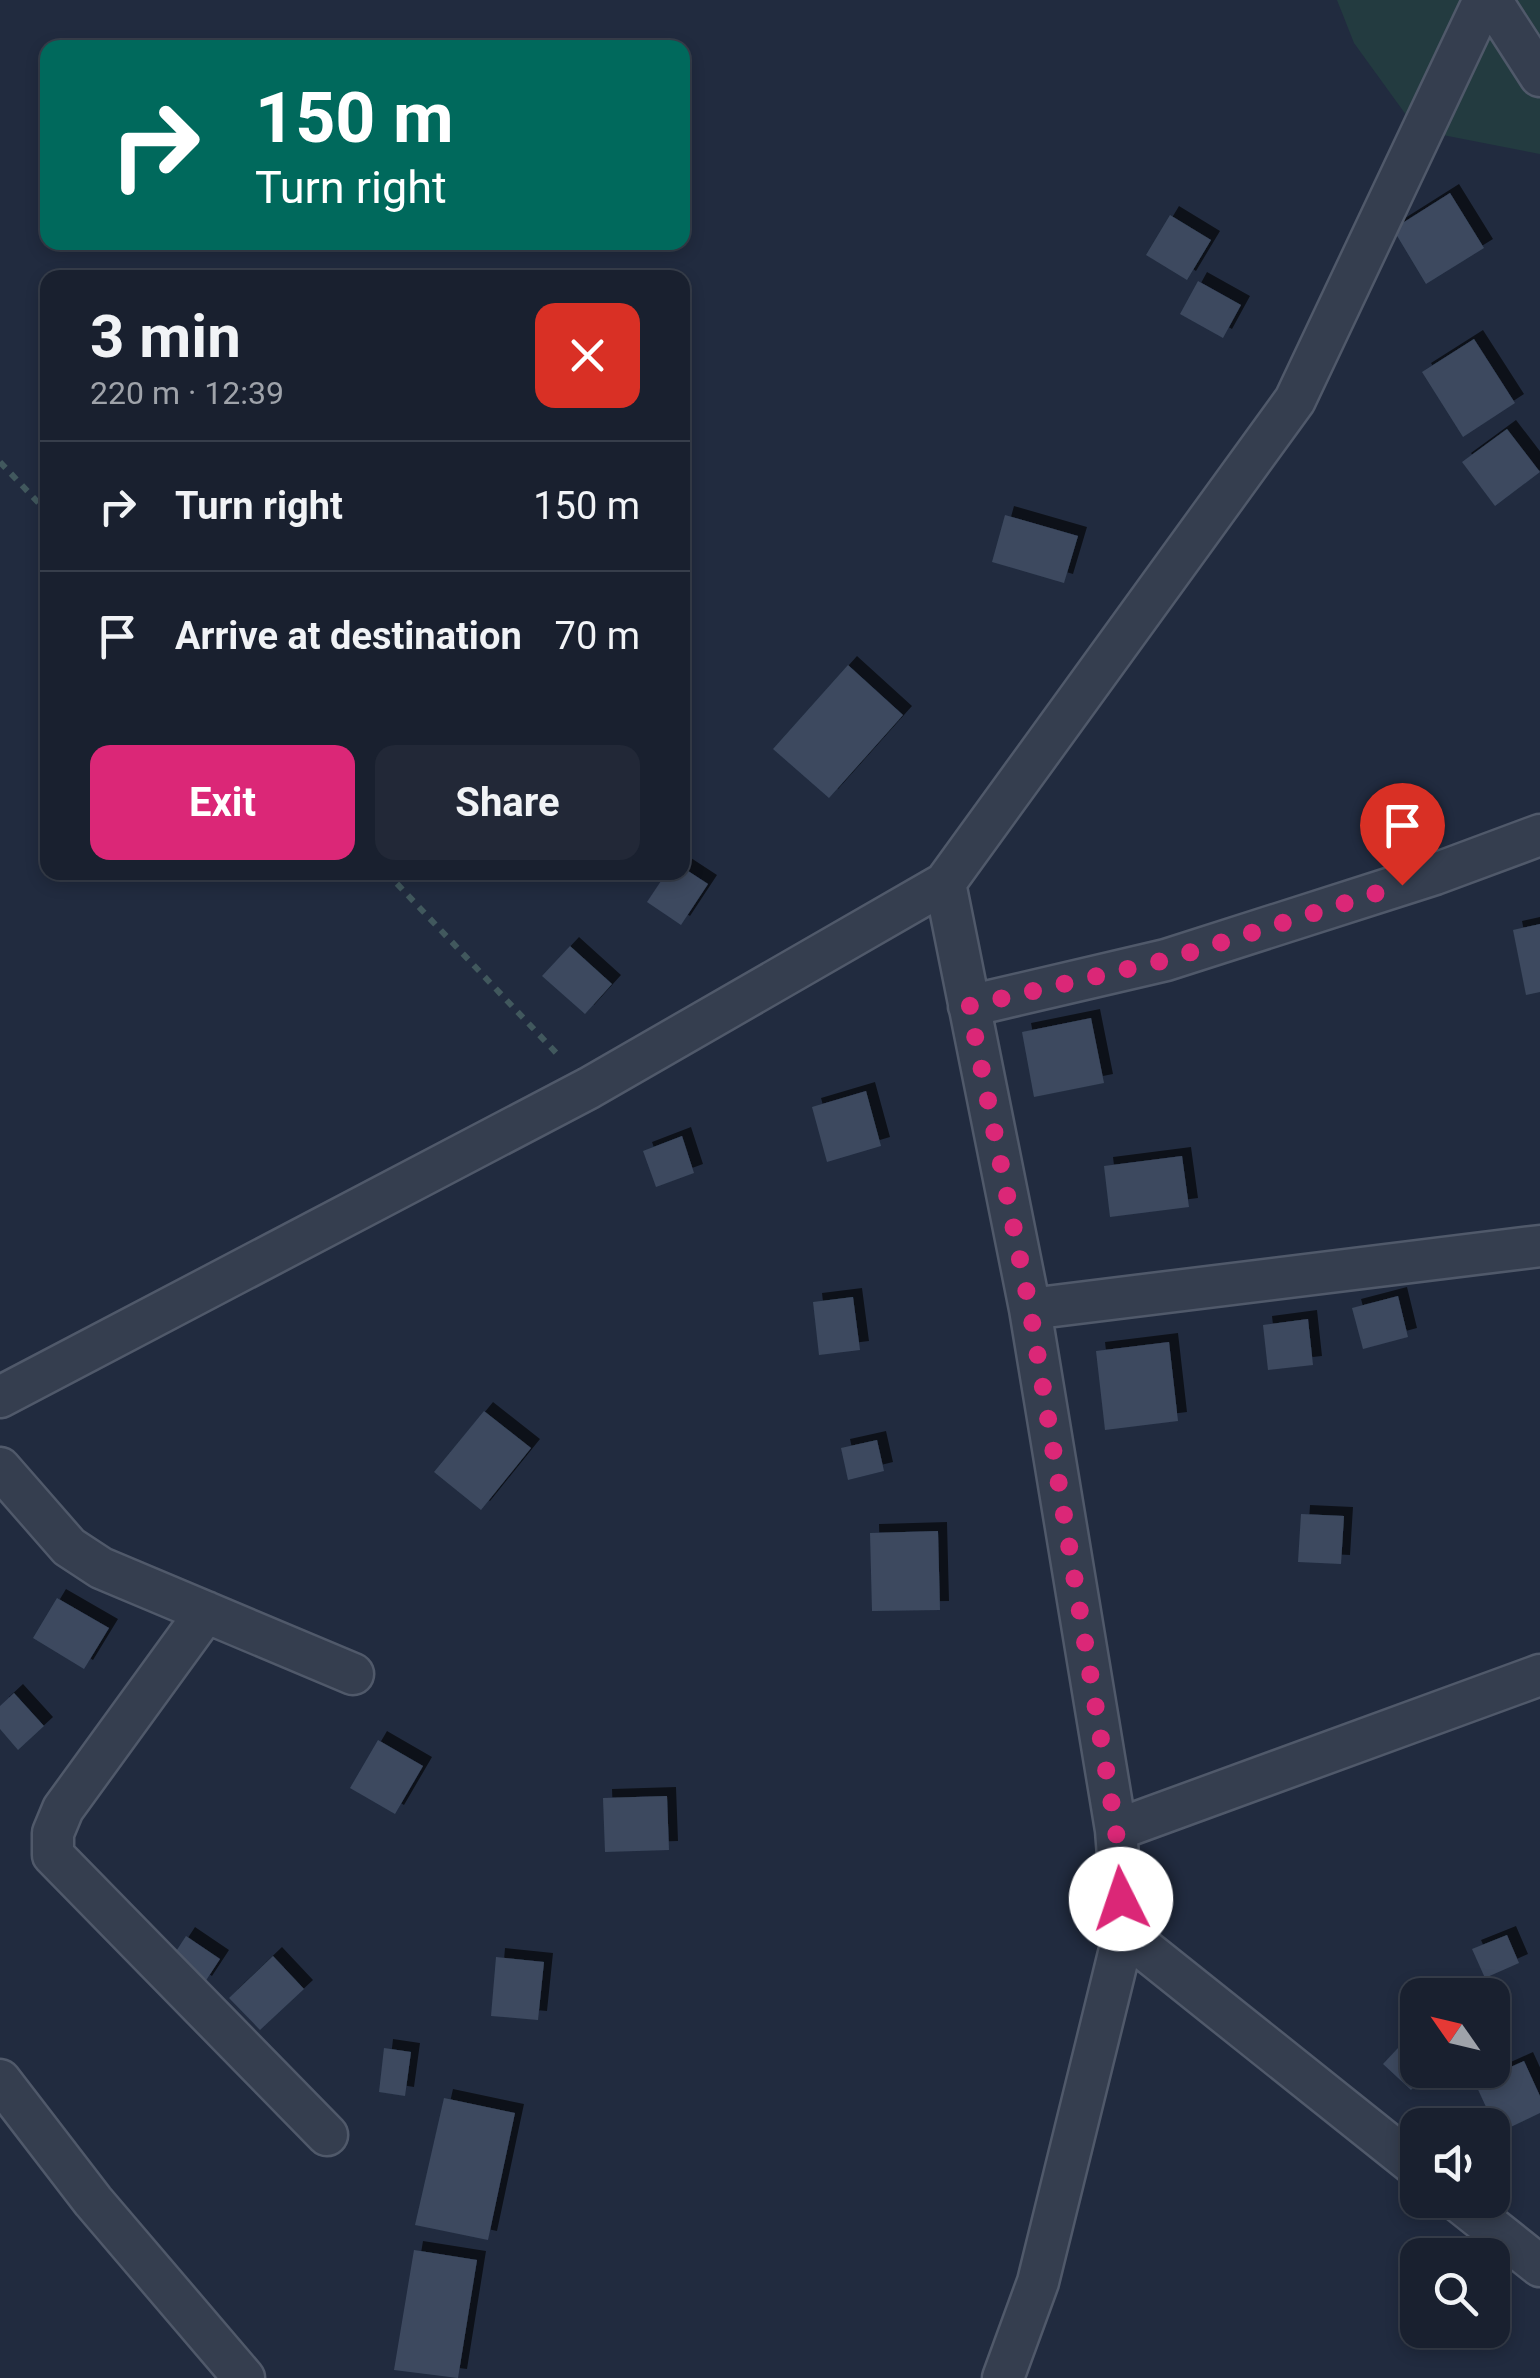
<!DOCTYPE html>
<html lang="en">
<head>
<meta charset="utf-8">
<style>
	body { margin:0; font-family:Roboto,sans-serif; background:#222837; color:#f1f3f6; height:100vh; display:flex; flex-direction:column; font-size:38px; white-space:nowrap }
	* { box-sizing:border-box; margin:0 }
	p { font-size:32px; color:#9fa3aa }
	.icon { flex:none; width:55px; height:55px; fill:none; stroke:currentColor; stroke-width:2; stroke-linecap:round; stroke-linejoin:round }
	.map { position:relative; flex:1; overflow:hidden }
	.drawer { position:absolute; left:40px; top:270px; width:650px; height:610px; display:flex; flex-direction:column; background:#19202f; border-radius:20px; box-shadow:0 5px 15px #0003,0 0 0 2px #373e4b }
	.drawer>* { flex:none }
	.top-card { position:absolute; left:40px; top:40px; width:650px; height:210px; border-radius:20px; box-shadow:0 5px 15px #0003,0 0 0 2px #373e4b; background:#00695c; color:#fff; overflow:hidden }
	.needle { width:65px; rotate:304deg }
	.tools { position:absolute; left:1400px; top:1978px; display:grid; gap:20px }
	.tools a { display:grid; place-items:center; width:110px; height:110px; border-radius:20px; background:#19202f; box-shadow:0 5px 15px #0003,0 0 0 2px #373e4b; font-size:50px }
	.pin { position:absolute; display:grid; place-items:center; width:85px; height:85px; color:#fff; margin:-102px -42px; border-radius:50% 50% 50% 0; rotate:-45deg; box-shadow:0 0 10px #0007 }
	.pin .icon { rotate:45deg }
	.me { position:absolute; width:110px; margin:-55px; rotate:356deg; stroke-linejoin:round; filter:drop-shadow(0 0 8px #0008) }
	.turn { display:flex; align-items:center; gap:35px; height:210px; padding:0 50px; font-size:45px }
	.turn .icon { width:130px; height:130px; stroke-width:2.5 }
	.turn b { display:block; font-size:70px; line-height:85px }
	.round { display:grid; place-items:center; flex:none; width:105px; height:105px; border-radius:20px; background:#222837 }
	.summary { display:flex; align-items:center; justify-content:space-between; height:170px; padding:0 50px }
	h1 { font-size:60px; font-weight:700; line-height:75px }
	.cta { display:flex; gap:20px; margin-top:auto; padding:20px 50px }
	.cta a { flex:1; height:115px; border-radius:20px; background:#db2777; color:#fff; font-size:40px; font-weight:700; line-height:115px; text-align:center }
	.cta a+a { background:#222837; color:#f1f3f6 }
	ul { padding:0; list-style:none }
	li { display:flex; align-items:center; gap:30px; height:130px; padding:0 50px; border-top:2px solid #373e4b }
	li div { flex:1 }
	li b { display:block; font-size:38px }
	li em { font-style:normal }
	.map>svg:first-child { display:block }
	.green { fill:#233b40 }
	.building { fill:#3c495f; filter:url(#shadow) }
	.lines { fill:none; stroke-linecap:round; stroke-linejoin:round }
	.minor-casing { stroke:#50596a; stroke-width:45 }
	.path { stroke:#41585d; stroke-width:6; stroke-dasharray:8 8; stroke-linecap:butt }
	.minor { stroke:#353e4f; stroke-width:40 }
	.route { stroke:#db2777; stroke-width:18; stroke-dasharray:0 32.4 }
</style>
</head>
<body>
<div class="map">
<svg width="1540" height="2378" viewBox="0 0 1540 2378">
	<defs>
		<filter id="shadow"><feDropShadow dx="9" dy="-9" stdDeviation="0" flood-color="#0009"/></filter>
	</defs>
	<rect width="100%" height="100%" fill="#212b3f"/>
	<!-- green -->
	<path class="green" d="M1337 0H1540V154L1417 130 1354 43Z"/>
	<!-- building -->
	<path class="building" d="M1450 193 1484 248 1426 284 1393 229Z
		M1170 215 1211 240 1187 280 1146 255Z
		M1198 281 1241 305 1223 338 1180 314Z
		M1474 339 1515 403 1463 437 1422 372Z
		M1507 429 1540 472 1495 506 1462 462Z
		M1005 515 1078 536 1064 583 992 562Z
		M848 665 903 715 829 798 773 749Z
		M682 867 708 884 681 925 647 902 667 872H682Z
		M1540 924V992L1526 995 1513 930Z
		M570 946 612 984 585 1014 542 976Z
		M1091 1018 1104 1083 1034 1097 1022 1032Z
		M866 1091 881 1146 827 1162 812 1107Z
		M682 1136 694 1173 656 1187 643 1151Z
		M1182 1156 1189 1207 1110 1217 1104 1166Z
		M1398 1296 1408 1337 1363 1349 1352 1308Z
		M853 1297 860 1350 819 1355 813 1302Z
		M1308 1319 1313 1365 1268 1370 1263 1325Z
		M1169 1342 1178 1421 1105 1430 1096 1351Z
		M484 1411 531 1448 481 1510 434 1472Z
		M877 1440 884 1471 848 1480 841 1448Z
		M1301 1514 1344 1516 1341 1564 1298 1562Z
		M938 1531 940 1610 872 1611 870 1533Z
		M57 1598 109 1628 84 1669 33 1638Z
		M14 1693 44 1726 18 1750 0 1729V1706Z
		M378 1740 423 1766 395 1814 350 1788Z
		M667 1796 669 1850 605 1852 603 1798Z
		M1507 1935 1519 1963 1485 1978 1472 1949Z
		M186 1936 220 1959 203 1985 169 1962Z
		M273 1956 304 1989 260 2030 229 1998Z
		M496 1957 544 1962 538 2020 491 2016Z
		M1413 2032 1418 2035V2070H1430L1411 2090 1383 2064Z
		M384 2048 411 2052 405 2096 379 2092Z
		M1524 2061 1540 2096V2113L1498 2133 1475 2083Z
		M444 2098 515 2113 488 2240 415 2225Z
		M414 2250 477 2260 458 2378 394 2370Z"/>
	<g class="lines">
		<!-- minor casing -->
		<g class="minor-casing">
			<path id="minor" d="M1491 0 1540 76
				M945 883 1030 1309 1116 1830 1124 1933 1038 2282 1003 2378
				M969 1006 1166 960 1435 874 1540 835
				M1030 1309 1540 1246
				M0 1397 589 1088 945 883 1295 400 1484 0
				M0 1468 69 1547 101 1568 353 1674
				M206 1612 63 1809 53 1833V1855L327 2135
				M1116 1830 1540 1675
				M1124 1933 1418 2168
				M0 2080 93 2201 244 2378
				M1457 2200 1540 2266"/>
		</g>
		<!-- path -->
		<path class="path" d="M0 462 48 513
			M386 872 561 1058"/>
		<!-- minor -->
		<use href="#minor" class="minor"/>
	</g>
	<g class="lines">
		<!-- route -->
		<path class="route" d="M1121 1899 1116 1830 1030 1309 969 1006 1166 960 1402 885"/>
	</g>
</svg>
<div class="tools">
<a><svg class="needle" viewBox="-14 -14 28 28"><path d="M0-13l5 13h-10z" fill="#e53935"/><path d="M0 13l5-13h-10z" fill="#9fa3aa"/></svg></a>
<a><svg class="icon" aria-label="sound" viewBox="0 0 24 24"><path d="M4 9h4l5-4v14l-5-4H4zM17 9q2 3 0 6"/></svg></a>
<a><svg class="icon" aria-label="search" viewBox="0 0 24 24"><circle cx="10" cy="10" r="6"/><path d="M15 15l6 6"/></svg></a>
</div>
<div class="pin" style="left:1402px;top:885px;background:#d93025"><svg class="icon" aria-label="arrive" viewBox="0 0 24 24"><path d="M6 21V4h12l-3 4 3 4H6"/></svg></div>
<svg class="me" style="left:1121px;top:1899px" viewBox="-20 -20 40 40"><circle r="19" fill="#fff"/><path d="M0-13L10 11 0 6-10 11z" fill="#db2777"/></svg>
<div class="top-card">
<div class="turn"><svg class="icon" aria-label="right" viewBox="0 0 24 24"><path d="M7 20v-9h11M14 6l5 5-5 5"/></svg><div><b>150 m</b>Turn right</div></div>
</div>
<section class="drawer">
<div class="summary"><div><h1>3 min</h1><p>220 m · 12:39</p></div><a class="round" style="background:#d93025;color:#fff"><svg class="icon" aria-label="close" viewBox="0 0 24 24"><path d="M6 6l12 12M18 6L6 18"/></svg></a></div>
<ul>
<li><svg class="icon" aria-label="right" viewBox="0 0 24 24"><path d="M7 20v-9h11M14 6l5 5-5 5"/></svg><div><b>Turn right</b></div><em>150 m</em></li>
<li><svg class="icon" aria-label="arrive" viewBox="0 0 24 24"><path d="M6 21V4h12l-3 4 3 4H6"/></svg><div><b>Arrive at destination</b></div><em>70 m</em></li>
</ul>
<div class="cta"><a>Exit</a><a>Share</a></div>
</section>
</div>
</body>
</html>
